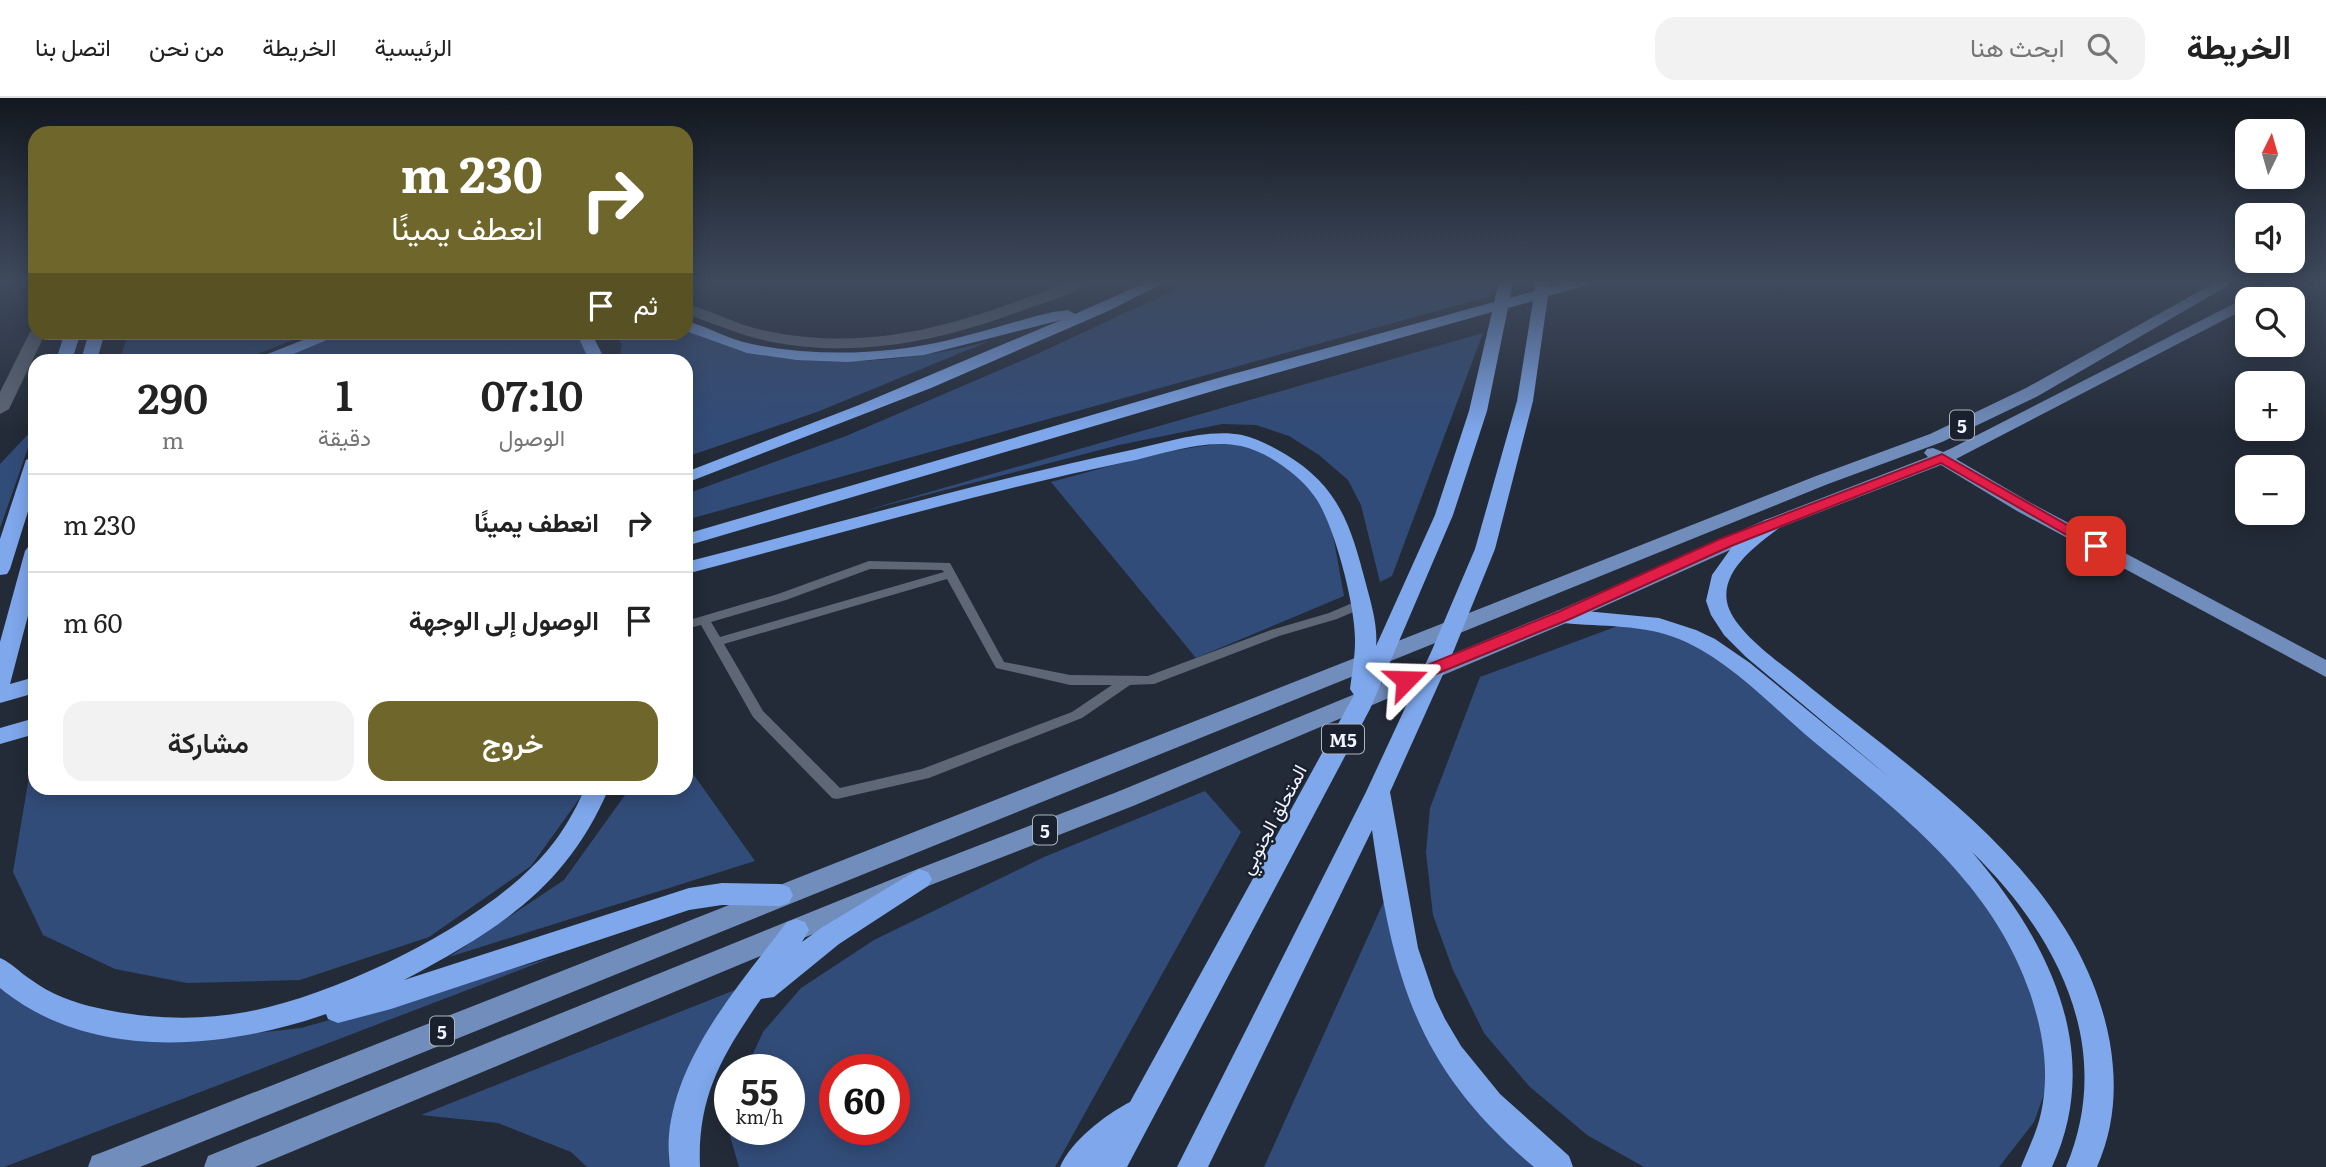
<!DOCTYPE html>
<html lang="ar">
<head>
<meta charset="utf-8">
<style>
	body { margin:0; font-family:Literata,Vazirmatn,serif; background:#f2f2f2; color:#222; direction:rtl; height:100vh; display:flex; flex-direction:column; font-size:26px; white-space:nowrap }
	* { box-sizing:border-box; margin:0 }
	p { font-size:23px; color:#767676 }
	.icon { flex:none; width:38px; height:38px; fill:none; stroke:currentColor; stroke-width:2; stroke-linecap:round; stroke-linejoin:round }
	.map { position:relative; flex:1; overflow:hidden; direction:ltr }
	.drawer { position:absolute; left:28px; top:256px; width:665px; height:441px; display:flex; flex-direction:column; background:#fff; border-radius:21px; box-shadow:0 4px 18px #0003; direction:rtl }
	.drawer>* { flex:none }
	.banner { position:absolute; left:28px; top:28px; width:665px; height:214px; border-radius:21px; box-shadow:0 4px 18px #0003; direction:rtl; background:#6f662c; color:#fff; overflow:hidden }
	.needle { width:46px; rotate:5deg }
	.fabs { position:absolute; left:2235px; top:21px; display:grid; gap:14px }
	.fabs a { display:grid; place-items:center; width:70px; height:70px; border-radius:14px; background:#fff; box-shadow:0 4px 18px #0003; font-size:35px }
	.speed { position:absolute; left:714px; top:956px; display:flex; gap:14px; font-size:35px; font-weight:700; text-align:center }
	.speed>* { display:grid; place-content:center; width:91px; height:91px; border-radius:50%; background:#fff; box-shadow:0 4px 18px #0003; line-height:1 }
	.speed small { font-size:18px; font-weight:400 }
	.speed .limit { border:10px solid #d22; background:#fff; color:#111 }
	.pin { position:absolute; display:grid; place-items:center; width:60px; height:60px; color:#fff; margin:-30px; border-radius:14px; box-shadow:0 4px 10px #0006 }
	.me { position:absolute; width:77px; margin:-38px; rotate:68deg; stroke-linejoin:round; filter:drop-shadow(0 0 5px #0008) }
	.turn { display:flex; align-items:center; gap:24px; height:147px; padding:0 35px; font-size:32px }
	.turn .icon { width:91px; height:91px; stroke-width:2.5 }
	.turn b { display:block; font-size:49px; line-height:60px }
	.then { display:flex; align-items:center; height:66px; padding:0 35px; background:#0003; gap:14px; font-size:26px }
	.eta { display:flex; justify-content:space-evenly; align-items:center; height:119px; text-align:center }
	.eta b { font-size:42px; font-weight:600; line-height:49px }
	.action { display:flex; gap:14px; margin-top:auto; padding:14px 35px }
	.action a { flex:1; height:80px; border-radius:21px; background:#6f662c; color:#fff; font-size:28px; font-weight:600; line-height:80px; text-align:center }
	.action a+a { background:#f2f2f2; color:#222 }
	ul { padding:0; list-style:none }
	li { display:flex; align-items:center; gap:21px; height:98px; padding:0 35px; border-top:2px solid #e0e0e0 }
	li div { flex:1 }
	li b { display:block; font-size:26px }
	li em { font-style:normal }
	header { display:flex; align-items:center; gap:42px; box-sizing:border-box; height:98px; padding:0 35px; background:#fff; border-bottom:2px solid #e0e0e0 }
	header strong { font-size:33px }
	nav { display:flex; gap:38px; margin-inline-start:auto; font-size:24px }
	.search { width:490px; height:63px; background:#f2f2f2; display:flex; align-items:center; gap:18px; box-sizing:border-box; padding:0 24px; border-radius:21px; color:#767676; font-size:26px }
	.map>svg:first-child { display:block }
	.green { fill:#324c79; fill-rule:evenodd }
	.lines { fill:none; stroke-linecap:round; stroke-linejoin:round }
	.lane { fill:#5e6775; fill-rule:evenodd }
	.secondary { fill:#5e6775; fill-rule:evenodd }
	.primary { fill:#718dbc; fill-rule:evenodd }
	.highway { fill:#7ea7ec; fill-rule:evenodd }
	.route { fill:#e11d48; stroke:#92132f; stroke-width:2 }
	.labels { text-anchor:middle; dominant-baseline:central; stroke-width:5; stroke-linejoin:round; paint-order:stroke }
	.shield { fill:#1a212e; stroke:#afb5bf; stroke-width:2 }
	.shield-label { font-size:18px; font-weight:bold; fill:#eff4fd }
	.street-label { font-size:19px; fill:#eff4fd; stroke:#1a212e }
</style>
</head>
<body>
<header>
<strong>الخريطة</strong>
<div class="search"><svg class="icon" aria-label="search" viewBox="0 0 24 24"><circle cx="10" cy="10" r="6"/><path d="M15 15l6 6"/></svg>ابحث هنا</div>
<nav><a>الرئيسية</a><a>الخريطة</a><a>من نحن</a><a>اتصل بنا</a></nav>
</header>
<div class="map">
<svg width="2326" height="1069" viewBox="0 0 2326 1069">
	<rect width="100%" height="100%" fill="#232b38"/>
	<!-- green -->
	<path class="green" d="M1192 184H1493L1490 198 686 422V396L846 338 1037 256Z
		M686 227C704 234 723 243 741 249 821 272 908 264 987 244L817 314 686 359V262H619L622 247 616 235 686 234Z
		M347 234 583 235 593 254 592 262H275Z
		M128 235V234L310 235 243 262H120Z
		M1483 235 1392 478 1380 484 1361 407 1348 382 1319 357 1289 338 1256 327 1222 326 1119 347 860 414Z
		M35 329V330L0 430V366Z
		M1247 344 1299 373 1328 410 1344 498 1196 560 1051 384C1115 367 1181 346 1247 344Z
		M1626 525 1704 543 2010 804 2054 969 2034 1024 1999 1069H1644L1587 1037 1529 988 1484 935 1453 872 1433 817 1426 754 1430 710 1480 579Z
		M35 666V690H587L531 768 429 839 300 882 187 885 115 871 43 837 13 774 31 667Z
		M686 666 755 763 449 859 564 782 630 690H686Z
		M1205 693 1241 734 1055 1069H739L728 1031 730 1024V1031H789V971H746L763 934 801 890 874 842 1044 759ZM894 971V1031H835V971Z
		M1394 781 1451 949 1567 1069H1264Z
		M551 860 4 1069H0V874L22 901 182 943 301 930Z
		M755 884 724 924 684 1069H587L571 1054 498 1025 421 1017Z"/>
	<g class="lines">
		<!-- lane -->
		<path class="lane" d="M869 463 950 465 1004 564 1070 577 1148 578 1271 532 1329 515 1357 503H1365L1367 506 1365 509 1337 521 1279 538 1154 586 1130 587 1082 620 929 680 837 701 832 700 753 619 701 527 686 531V523L778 496ZM870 471 942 472 944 474 720 539 711 524 786 502ZM947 481 996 570 1070 587H1112L1072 614 922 671 840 690 763 613 724 546Z"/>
		<!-- secondary -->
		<path class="secondary" d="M1069 184H1089C1077 196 1039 206 1021 213 938 244 855 261 767 243 739 237 713 225 686 216V206C714 213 739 228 767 233 878 256 967 223 1069 184Z
			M2239 184H2259L2275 193 2268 197Z
			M35 230V234H46L9 311 0 316V294L30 234Z"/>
		<!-- primary -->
		<path class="primary" d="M2216 184H2234L2038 298 1942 344 1828 386 140 1069H88L92 1058 103 1054 1816 378 1930 336 2026 290Z
			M2271 184H2289L2262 201H2247V210L1956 361 2031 405 2326 562V579L2017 413 1941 367 1779 430 1571 523 1133 708 928 788 255 1069H204L208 1058 910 774 1117 694 1557 513 1765 422 1928 359 1924 355 1927 351 1933 350 1943 354 1952 350 2245 200Z"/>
		<!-- highway -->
		<path class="highway" d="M1147 184H1166L1106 214 931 290 686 385V374L859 307 1061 222 924 257 848 264 797 262 747 255 686 233V223C709 229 729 242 752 246 817 259 884 257 949 242 984 234 1018 222 1053 214L1068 212 1075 216Z
			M1499 184H1513L1510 200 1534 193 1536 184H1550V189L1567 184H1590L1588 187 1548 198 1533 303 1495 451 1454 552 1390 694 1418 850 1435 900 1445 921 1461 948 1500 996 1569 1058 1573 1069H1534C1415 969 1393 879 1372 732L1208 1069H1177L1366 694 1432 552 1475 451 1517 303 1533 203 1508 210 1487 313 1453 417 1370 611 1127 1069H1060C1071 1043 1105 1017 1130 1004L1354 597 1350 591C1352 575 1355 559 1355 544 1356 510 1335 430 1317 402 1302 378 1268 354 1241 348 1205 340 1161 357 1126 364 978 395 832 438 686 476V464C831 427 976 385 1122 354 1159 347 1204 330 1242 337 1258 341 1271 348 1285 356 1339 388 1351 428 1366 486 1371 505 1378 528 1376 548L1435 417 1469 313 1492 214 1230 288 686 448V436L1218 280 1494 204Z
			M65 234H81L72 262H56Z
			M89 234H105L97 262H81Z
			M323 234H346L279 262H258L260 259Z
			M576 234H591L605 262H589Z
			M35 357V391L10 471 7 476 0 477V441L26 362Z
			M1772 420 1779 422 1782 426 1779 430C1757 447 1721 472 1727 504 1733 535 1788 570 1811 590 1930 686 2081 784 2110 945 2117 988 2115 1028 2097 1069H2066C2116 950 2058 838 1972 754 2048 842 2105 954 2052 1069H2021C2028 1051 2037 1034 2041 1015 2050 974 2043 934 2030 895 1992 784 1900 715 1813 643 1771 608 1730 562 1679 541 1643 526 1602 529 1564 525L1557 523 1554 518 1557 513 1564 511 1659 520 1696 532 1715 541 1750 565 1889 679 1746 559 1724 537 1711 517 1706 503 1712 477 1732 449 1765 422Z
			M35 447V491L10 586 35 579V595L0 605V544L25 453 28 449Z
			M35 620V636L0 646V630Z
			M585 690H609C566 791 497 832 404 882L689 790 722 785 780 786 789 789 793 797 789 805 780 808 722 807 689 812 391 911 338 925 328 921 326 916C223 952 90 964 0 890V860C12 865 19 874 30 881 50 896 74 905 98 910 146 921 197 923 246 914 339 897 485 826 547 753 563 734 575 713 585 690Z
			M919 771 928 774 932 781 928 788 839 846 774 899 761 901C722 957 697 999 700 1069H670C669 1059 668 1047 669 1037 677 956 740 886 787 824L796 821 805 824 809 832 802 844 821 830Z"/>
	</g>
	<!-- sky -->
	<linearGradient id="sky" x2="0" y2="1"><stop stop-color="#13181f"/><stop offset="0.55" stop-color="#3f4a5e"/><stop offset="1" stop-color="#3f4a5e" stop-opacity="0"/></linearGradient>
	<rect width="2326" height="334" fill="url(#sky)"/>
	<!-- route -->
	<path class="route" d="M1942 356 2104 448 2101 451H2091L1941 365 1731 448 1570 521 1412 586H1400L1398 582 1400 578 1558 514 1720 441Z"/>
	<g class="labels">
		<!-- shield labels -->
		<g class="shield">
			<rect x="1950" y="312.5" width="24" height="29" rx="5"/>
			<rect x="1322" y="626.5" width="42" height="29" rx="5"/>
			<rect x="1033" y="717.5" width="24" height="29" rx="5"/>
			<rect x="430" y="918.5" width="24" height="29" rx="5"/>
		</g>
		<g class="shield-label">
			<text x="1962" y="327">5</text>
			<text x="1343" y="641">M5</text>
			<text x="1045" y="732">5</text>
			<text x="442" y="933">5</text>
		</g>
		<!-- street labels -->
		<g class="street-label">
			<text transform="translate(1272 721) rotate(-62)">المتحلق الجنوبي</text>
		</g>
	</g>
</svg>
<div class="fabs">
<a><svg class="needle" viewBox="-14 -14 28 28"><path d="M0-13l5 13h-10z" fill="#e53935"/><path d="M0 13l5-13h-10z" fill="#767676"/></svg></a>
<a><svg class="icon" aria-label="sound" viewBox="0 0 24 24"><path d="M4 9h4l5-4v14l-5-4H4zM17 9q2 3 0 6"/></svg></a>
<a><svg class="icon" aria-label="search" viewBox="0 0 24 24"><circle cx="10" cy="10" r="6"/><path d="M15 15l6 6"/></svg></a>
<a>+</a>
<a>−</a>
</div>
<div class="speed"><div>55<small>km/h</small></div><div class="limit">60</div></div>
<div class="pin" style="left:2096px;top:448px;background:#d93025"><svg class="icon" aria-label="arrive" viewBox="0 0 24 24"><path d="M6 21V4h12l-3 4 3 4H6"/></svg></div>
<svg class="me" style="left:1406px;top:582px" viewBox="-20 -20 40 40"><path d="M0-17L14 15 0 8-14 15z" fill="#e11d48" stroke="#fff" stroke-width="4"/></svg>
<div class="banner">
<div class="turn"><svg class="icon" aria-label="right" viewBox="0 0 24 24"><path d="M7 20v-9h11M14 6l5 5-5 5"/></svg><div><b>230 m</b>انعطف يمينًا</div></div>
<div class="then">ثم<svg class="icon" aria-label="arrive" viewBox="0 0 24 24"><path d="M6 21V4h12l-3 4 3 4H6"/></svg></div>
</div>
<section class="drawer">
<div class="eta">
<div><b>07:10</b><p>الوصول</p></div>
<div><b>1</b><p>دقيقة</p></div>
<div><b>290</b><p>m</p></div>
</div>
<ul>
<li><svg class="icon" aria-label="right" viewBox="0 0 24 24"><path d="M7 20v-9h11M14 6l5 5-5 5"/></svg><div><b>انعطف يمينًا</b></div><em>230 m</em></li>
<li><svg class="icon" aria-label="arrive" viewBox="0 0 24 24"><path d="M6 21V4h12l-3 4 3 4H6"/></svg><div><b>الوصول إلى الوجهة</b></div><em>60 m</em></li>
</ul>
<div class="action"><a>خروج</a><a>مشاركة</a></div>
</section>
</div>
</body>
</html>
